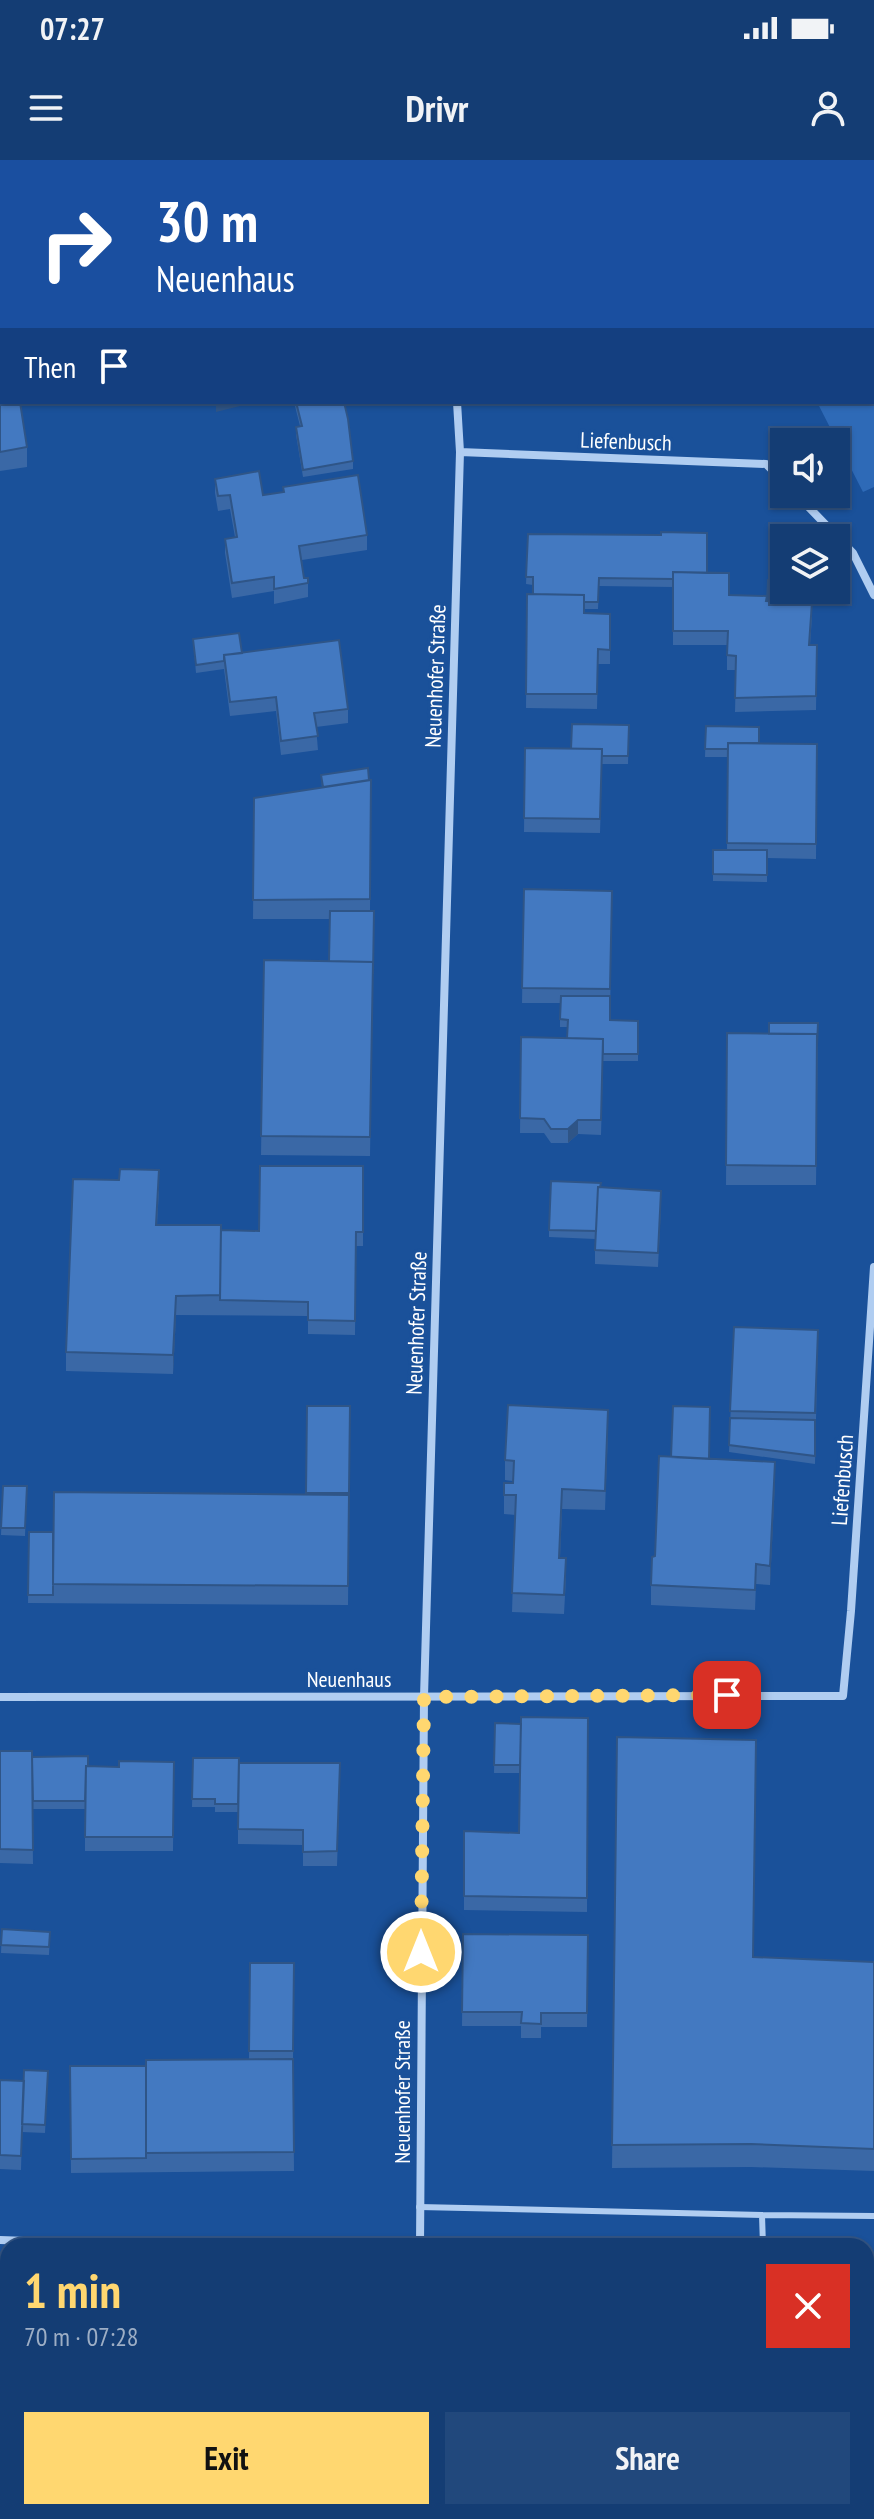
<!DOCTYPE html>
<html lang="en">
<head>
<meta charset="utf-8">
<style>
	body { margin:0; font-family:"PT Sans Narrow",sans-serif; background:#21487c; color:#f1f3f6; height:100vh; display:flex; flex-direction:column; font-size:30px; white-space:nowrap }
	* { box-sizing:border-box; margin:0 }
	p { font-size:26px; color:#9daec5 }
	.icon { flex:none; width:44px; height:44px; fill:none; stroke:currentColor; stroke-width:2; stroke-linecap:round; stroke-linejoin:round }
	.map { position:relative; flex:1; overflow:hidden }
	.sheet { position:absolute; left:0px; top:2078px; width:874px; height:282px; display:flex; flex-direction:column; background:#143d74; border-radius:24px 24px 0 0; box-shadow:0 2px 6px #0004,0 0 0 2px #335686 }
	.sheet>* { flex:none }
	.hud { position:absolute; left:0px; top:0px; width:874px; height:244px; box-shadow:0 2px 6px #0004,0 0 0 2px #335686; background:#1a4fa0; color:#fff; overflow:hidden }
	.buttons { position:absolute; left:770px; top:268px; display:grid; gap:16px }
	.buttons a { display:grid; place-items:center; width:80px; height:80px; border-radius:0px; background:#143d74; box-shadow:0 2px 6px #0004,0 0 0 2px #335686; font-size:40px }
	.pin { position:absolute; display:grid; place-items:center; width:68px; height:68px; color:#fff; margin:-34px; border-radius:16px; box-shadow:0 4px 12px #0006 }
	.me { position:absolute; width:88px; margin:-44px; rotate:0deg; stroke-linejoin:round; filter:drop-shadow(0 0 6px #0008) }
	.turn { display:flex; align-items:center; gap:28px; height:168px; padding:0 24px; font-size:36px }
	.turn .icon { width:104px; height:104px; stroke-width:2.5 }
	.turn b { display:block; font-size:56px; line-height:68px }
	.then { display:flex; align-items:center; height:76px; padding:0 24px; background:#0003; gap:16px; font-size:30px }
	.round { display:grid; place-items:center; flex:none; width:84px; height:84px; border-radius:0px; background:#21487c }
	.head { display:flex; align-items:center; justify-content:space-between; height:136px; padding:0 24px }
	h1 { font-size:48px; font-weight:800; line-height:60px; color:#ffd770 }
	.button { display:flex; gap:16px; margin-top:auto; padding:16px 24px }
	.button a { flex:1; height:92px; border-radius:0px; background:#ffd770; color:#111; font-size:32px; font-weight:800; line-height:92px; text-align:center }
	.button a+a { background:#21487c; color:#f1f3f6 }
	.status { display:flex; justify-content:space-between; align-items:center; height:56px; padding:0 40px; background:#143d74; direction:ltr }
	.status svg { height:22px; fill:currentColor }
	header { display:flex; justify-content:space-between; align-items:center; height:104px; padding:0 24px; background:#143d74; font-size:36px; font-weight:800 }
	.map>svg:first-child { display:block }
	.green { fill:#2e6ab7 }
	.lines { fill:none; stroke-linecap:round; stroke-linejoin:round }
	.lane { stroke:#b0cdf1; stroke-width:6 }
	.street { stroke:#b0cdf1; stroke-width:8 }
	.wall { fill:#3a68a6 }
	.shaded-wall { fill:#2f5587 }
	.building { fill:#4379c1; stroke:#2f5587; stroke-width:2 }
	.route { stroke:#ffd770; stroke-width:14; stroke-dasharray:0 25.2 }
	.labels { text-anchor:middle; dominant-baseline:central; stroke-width:7; stroke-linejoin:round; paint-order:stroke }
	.street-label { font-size:22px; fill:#fff; stroke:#1a519a }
</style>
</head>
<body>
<div class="status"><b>07:27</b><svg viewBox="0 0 49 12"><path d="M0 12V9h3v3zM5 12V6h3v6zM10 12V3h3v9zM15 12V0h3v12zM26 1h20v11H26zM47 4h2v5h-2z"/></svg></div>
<header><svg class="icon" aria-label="menu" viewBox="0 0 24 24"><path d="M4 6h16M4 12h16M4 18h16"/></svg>Drivr<svg class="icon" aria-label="person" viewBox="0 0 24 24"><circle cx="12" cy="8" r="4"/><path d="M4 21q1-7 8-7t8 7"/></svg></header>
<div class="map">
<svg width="874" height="2359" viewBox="0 0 874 2359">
	<rect width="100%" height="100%" fill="#1a519a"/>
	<!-- green -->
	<path class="green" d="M874 124V327L863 332 817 242H872V125Z"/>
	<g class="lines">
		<!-- lane -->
		<path class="lane" d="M683 0 684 2
			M419 2047 762 2055 763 2086
			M762 2055 874 2056
			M420 2083 547 2086
			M610 2359 611 2352"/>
		<!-- street -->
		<path class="street" d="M400 0 401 2
			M20 2 25 0
			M0 10 2 9
			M460 292 766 304 784 322
			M796 334 853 393 874 435
			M0 1537 843 1536 851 1451 874 1107
			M0 2080 169 2086
			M420 2086 424 1537 460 292 457 242
			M416 2359V2352"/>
	</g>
	<!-- wall -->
	<path class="wall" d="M0 57 2 242 27 287V307L0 311Z
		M294 242H344L353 301V309L303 317 296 275V267L300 266Z
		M215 319 263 335 283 332V327L367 375V390L302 400 304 418 308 423V437L274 444V431L232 438 225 393V379L235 377 230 349 218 351 215 333Z
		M528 374 707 413 729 435 809 442 812 457 810 485H817L816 550 735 552 736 510H727V485H673V427L599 426 598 449H584V453L610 454V504H598L597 549 526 548 527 434H533V425L526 424Z
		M193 479 242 493 348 549V563L316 567 318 590 281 595 276 551 230 556 224 509 196 513Z
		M629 565 628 604H602L600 673 524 672 525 588 571 589Z
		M706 566 759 583 817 584 816 699 767 698V722L713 721V690H727L728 597H705Z
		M321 615 371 620 370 751 374 758 370 996 261 995 264 800 329 801 330 759H253L254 638 322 628Z
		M524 729 612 731 610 860 638 861V901H603L601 975 578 974 568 983H551L544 973H520L521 877 567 878 568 867H560V843H522Z
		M818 863 816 1025H726L727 873 769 874Z
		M363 1006V1086H356L355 1175 308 1174V1156L176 1155 173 1214 66 1211V1192L159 1030 157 1065 221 1070 259 1071Z
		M601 1027 661 1045 658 1107 595 1104V1079L549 1077V1070Z
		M734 1167 818 1170 815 1304 729 1292Z
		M307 1246 350 1254 348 1445 28 1443 29 1372H53L306 1334Z
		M608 1270 605 1350 562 1349 560 1398 566 1417 564 1454 512 1452 515 1355 504 1354V1335L513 1323V1321L505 1320V1300Z
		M709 1299 775 1321 770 1425 756 1424 755 1450 651 1445V1425L655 1396Z
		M3 1326H27L25 1376 1 1375Z
		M588 1558 587 1752 464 1750V1671L519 1673 520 1613H494L495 1563 521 1564Z
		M617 1577 754 1797 874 1802V2011L751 2007 612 2008Z
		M0 1591 88 1606 119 1607 174 1602 173 1691H85V1649H33L32 1609 33 1704 0 1703Z
		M193 1598 239 1603 340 1618 337 1706H303V1685L238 1684V1652H215V1647H192Z
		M2 1769 50 1772 49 1795 1 1793Z
		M463 1774 588 1775 587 1867H541V1878H521V1866H462Z
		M250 1803H294L293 1899H249Z
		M293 1899 294 2011 71 2013 70 1906H146Z
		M48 1911 45 1973 22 1972 21 2010 0 2009V1920L24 1921Z
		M0 2136 8 2137V2228L0 2227Z"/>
	<!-- shaded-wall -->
	<path class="shaded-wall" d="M872 37H873V56L872 57Z
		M216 242H256L216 252Z
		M578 960V974L568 983V969Z
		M176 1136V1155L173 1214V1195Z
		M775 1302V1321L770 1425V1406Z"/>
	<!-- building -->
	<path class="building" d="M490 0H578L579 2H491Z
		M757 0H855L856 2H758Z
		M2 56V126L0 127V57Z
		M2 133V242H20L27 287 0 292V134Z
		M296 242H344L348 259 353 301 303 310 296 267 302 266Z
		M259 311 263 335 284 332 283 327 358 315 367 375 299 386 304 418H308V423L274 429V417L232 423 225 379 237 377 230 335 218 336 215 319Z
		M661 372 707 373V413L673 412V419L599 418 598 442H584V435L533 434V417H526L528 374 661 375Z
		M673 412 729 413V435L767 436 766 441 812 442 809 485H817L816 536 735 538 736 496 727 495 728 471H673Z
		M768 420H784V430H809V442L767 441Z
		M527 434 584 435V453L610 454V490L598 489 597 534H526Z
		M239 473 242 493 224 495V501L196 505 193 479Z
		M339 480 348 549 314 553 318 576 281 581 276 537 230 542 224 495Z
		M572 564 629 565 628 596H602V589H571Z
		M706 566 759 567V583H728V589H705Z
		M728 583 817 584 816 684 727 683Z
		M525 588 602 589 600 659 524 658Z
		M368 608 369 620 323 627 321 615Z
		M371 620 370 739 253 740 254 638Z
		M713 690H767V715L713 714Z
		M524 729 612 731 610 829 522 828Z
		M330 751H374L373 814V802L329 801Z
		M264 800 373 802 370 977 261 976Z
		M561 836H610V860L638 861V894H603V879L567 878 568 860 560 859Z
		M769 863H818L817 886V874H769Z
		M727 873 817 874 816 1006 726 1005Z
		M521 877 603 879 601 960H578L568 969H551L544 959 520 958Z
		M260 1006H363V1072H356L355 1161 308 1160V1142L220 1140 221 1070 259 1071Z
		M120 1009 159 1010 156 1065H221L220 1135 176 1136 173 1195 66 1192 73 1019 119 1020Z
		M551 1021 601 1023 600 1027H598L596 1071 549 1070Z
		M598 1027 661 1031 658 1093 595 1090Z
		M734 1167 818 1170 815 1253 730 1251Z
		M508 1245 608 1250 605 1331 562 1329 559 1398H566L564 1435 512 1433 516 1335H504V1323H513L514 1301 505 1300Z
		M307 1246H350L349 1333H306Z
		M673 1246 710 1247 709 1299 671 1297Z
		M730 1258 815 1260V1296L729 1285Z
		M659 1296 775 1302 770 1406 756 1404 755 1430 651 1425 652 1397 655 1396Z
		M3 1326H27L25 1368H1Z
		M54 1332 349 1335 348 1426 53 1424Z
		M29 1372H53V1435H28Z
		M521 1557 588 1558 587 1738 464 1736V1671L519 1673Z
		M495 1563 521 1564 520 1605H494Z
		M617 1577 756 1580 753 1797 874 1802V1989L751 1984 612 1985Z
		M0 1591H32L33 1690 0 1689Z
		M88 1596V1606H86L85 1641H33L32 1597Z
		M193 1598H239L238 1644H215V1639H192Z
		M119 1601 174 1602 173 1677H85L86 1606 119 1607Z
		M239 1603H340L337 1691 303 1692V1670L238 1669Z
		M2 1769 50 1772 49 1787 1 1785Z
		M463 1774 588 1775 587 1853H541V1864L521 1863 522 1852H462Z
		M250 1803H294L293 1891H249Z
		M293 1899 294 1992 146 1993V1900Z
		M70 1906H146V1998L71 1999Z
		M24 1910 48 1911 45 1965 22 1964Z
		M0 1920 24 1921 21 1996 0 1995Z
		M0 2136 8 2137V2213H0Z
		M226 2352H326L325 2359H226Z
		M486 2352H586L585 2359H486Z
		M648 2352H690V2359H648Z
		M30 2358 61 2359H30Z"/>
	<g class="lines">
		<!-- route -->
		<path class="route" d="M421 1792 424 1537 727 1535"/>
	</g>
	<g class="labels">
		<!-- street labels -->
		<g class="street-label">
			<text transform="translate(626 281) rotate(2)">Liefenbusch</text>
			<text transform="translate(435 516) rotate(-88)">Neuenhofer Straße</text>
			<text transform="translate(416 1163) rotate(-88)">Neuenhofer Straße</text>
			<text transform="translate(842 1320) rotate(-86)">Liefenbusch</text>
			<text x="349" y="1519">Neuenhaus</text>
			<text transform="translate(402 1932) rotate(-90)">Neuenhofer Straße</text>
		</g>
	</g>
</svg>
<div class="buttons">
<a><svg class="icon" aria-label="sound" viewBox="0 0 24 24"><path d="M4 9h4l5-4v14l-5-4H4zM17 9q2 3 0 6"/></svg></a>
<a><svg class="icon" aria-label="layers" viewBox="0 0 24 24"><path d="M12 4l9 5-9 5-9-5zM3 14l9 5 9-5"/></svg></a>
</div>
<div class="pin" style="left:727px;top:1535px;background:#d93025"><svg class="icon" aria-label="arrive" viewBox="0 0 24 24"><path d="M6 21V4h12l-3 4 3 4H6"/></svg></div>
<svg class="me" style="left:421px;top:1792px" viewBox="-20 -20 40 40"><circle r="17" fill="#ffd770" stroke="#fff" stroke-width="3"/><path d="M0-11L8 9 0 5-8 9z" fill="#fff"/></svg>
<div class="hud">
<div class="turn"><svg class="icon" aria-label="right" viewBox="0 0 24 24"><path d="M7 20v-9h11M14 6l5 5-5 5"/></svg><div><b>30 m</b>Neuenhaus</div></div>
<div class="then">Then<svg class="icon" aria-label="arrive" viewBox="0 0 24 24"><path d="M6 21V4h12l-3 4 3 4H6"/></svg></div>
</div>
<section class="sheet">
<div class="head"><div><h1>1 min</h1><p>70 m · 07:28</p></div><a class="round" style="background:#d93025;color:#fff"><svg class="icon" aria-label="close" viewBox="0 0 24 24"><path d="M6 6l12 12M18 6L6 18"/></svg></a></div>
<div class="button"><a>Exit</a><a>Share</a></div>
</section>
</div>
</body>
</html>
